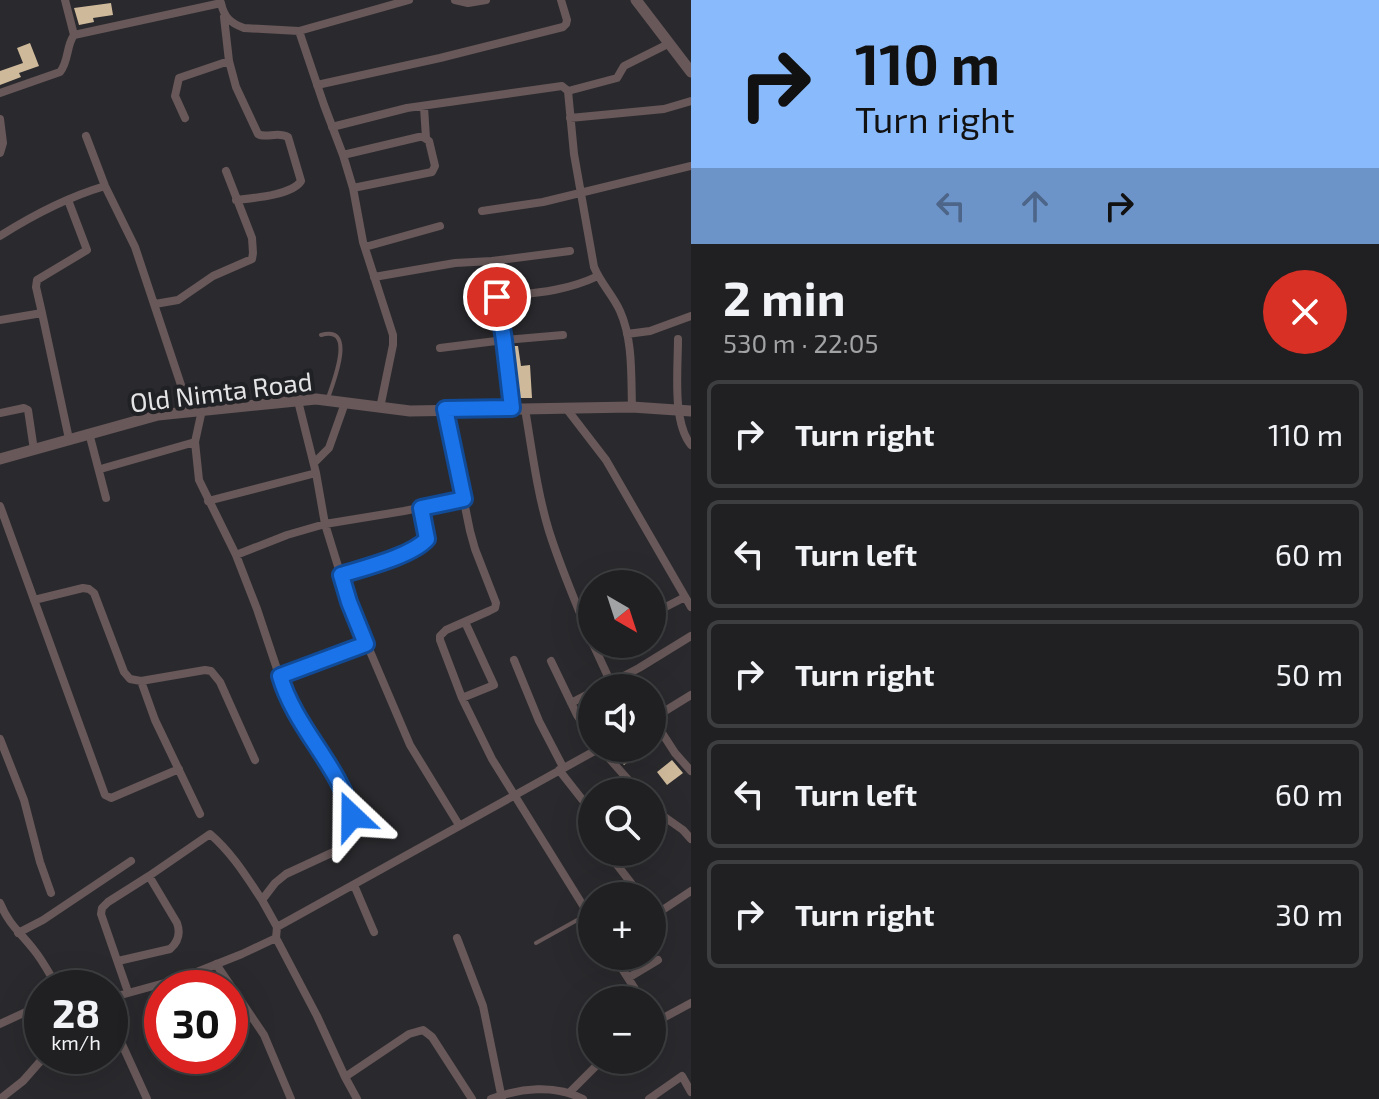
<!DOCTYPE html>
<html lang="en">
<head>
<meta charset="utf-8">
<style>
	body { margin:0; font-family:"Exo 2",sans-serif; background:#28282a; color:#f1f3f6; height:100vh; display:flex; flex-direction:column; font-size:30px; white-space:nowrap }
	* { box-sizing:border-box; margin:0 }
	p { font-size:26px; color:#a2a3a5 }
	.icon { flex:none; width:44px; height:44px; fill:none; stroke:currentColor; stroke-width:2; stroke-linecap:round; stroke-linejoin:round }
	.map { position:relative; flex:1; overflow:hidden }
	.sheet { display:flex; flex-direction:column; background:#202022; width:688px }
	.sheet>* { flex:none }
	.top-card { background:#89bafc; color:#111; overflow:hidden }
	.needle { width:52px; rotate:141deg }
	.fabs { position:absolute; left:578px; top:570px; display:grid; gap:16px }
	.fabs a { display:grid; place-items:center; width:88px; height:88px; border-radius:50%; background:#202022; box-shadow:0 8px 32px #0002,0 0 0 2px #3d3e40; font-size:40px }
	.speed { position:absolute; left:24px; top:970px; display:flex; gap:16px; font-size:40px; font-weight:700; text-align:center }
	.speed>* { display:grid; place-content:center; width:104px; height:104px; border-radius:50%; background:#202022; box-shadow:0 8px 32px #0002,0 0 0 2px #3d3e40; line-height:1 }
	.speed small { font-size:20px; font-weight:400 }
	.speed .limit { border:12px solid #d22; background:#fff; color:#111 }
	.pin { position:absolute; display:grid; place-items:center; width:68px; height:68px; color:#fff; margin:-34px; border:4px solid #fff; border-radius:50%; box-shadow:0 2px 8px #0007 }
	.me { position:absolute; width:88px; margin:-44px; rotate:337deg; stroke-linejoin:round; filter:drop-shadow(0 0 6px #0008) }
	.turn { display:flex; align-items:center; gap:28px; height:168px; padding:0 32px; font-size:36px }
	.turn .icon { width:104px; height:104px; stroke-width:2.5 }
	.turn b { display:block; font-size:56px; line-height:68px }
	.lanes { display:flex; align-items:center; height:76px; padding:0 32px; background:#0003; justify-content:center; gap:40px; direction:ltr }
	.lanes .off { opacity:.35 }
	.round { display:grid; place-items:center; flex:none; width:84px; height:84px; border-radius:42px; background:#28282a }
	.head { display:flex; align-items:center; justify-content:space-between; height:136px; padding:0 32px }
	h1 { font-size:48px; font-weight:700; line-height:60px }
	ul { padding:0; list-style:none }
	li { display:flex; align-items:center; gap:24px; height:108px; margin:0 16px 12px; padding:0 16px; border:4px solid #3d3e40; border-radius:12px }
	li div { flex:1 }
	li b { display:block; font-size:30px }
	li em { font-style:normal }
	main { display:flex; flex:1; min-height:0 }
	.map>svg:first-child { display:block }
	.building { fill:#cfb99b }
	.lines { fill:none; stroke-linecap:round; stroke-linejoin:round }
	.service { stroke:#685859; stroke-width:4 }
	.minor { stroke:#685859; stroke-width:8 }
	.tertiary { stroke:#685859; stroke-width:11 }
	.route-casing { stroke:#114b97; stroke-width:20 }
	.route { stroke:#1a73e8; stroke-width:14 }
	.labels { text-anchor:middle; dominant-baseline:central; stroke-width:8; stroke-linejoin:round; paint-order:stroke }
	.street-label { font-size:26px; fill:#e4e4e6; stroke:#202124 }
</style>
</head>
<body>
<main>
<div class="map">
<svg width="691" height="1099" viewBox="0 0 691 1099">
	<rect width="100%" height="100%" fill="#2a2a2e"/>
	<!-- building -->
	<path class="building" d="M111 3 113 15 93 18 94 22 79 25 74 8Z
		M30 43 39 66 19 73 21 77 0 85V71L23 63 17 48Z
		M512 346H518L521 366 530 365 532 398H518Z
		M622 748H639L631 753 634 758 624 765 614 753Z
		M672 760 683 773 667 785 657 772Z"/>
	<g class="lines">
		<!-- service -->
		<path class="service" d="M321 335C357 324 333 383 328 398
			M536 943 588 914"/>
		<!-- minor -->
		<path class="minor" d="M65 0 74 35
			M455 0 468 3 486 0
			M224 17 229 61 236 87 258 134C266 139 277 131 288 137L301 181C292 195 254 198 236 200
			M299 31 409 0
			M317 85 440 58 563 27 566 24 567 20 561 0
			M568 91 617 78 624 66 668 44
			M0 93 60 72C69 61 66 46 74 35L221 3C224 17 230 23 244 28L299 31 324 105 343 155 353 188 363 242 393 335V345L380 408
			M424 107 426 138
			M185 118 175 96 179 78 229 61
			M570 118 664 109 691 101
			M0 119 3 143 0 153
			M332 127 407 108 562 86 568 91 574 154 594 267C601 284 613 295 620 311 633 340 631 375 632 407
			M86 136 105 186 135 247 190 412
			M343 155 419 137H423L429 141 435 166 432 172 353 188
			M482 211 543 202 691 166
			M0 236C33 215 68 197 105 186
			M365 247 440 226
			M374 277 455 263 492 261
			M497 297C534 293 564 292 598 276
			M155 304 178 300 213 276 252 259 253 253 252 238 226 171
			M42 313 36 287 37 280 87 250 68 200
			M0 320 42 313 69 439
			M627 334 650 331 691 316
			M678 339C678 369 672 422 691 445
			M440 348 504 340 563 335
			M298 401 316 473 325 524 349 602 410 745 459 825
			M512 408 504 340 492 261 570 251
			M566 408 606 460 691 607
			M445 409 470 531 475 549 496 603 495 608 489 611 446 630 440 636V640L462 698 492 759 592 920
			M525 409C532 450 537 492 549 531 561 569 577 606 592 642
			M0 413 24 408 28 410 34 450
			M89 433 106 498
			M314 463 329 448 345 403
			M104 468 195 442
			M208 501 316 473
			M0 506 105 795 111 798 179 769
			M236 555 287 535 325 524 404 511 464 499
			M341 575 380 562 423 543 427 539 421 508
			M34 600 83 588 89 589 94 593 124 672 130 679 141 681 205 670 211 671 220 682 255 760
			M652 614 685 597
			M593 644 611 683
			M514 660 539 721 563 767
			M551 661 577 715 592 737
			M280 676 366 644
			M141 681 155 720 200 814
			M601 688 639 668 691 636
			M462 698 494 685 465 622
			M571 703 592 692
			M652 719 691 695
			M653 719 675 753 691 771
			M0 739 24 800 40 862 51 893
			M600 748 639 792
			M559 770 592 812
			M656 811 683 830 691 839
			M610 852 611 857 641 896
			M149 876 210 834C232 853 246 876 262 900
			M354 885 374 932
			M0 903C9 925 20 932 34 950 43 961 50 975 58 988
			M652 917 691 891
			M277 927 600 748
			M18 933 43 920 131 861
			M276 938 317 1016 345 1077 357 1099
			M457 938 483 1006 502 1099
			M614 956 642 1000
			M118 961 170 949C178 942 181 934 177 923L149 876 108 902 102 908 101 914 128 992
			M216 964 264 1035 291 1099
			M628 978 658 960
			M110 998 179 979 242 954 276 938 277 927 262 900 275 883 286 874 340 849 347 839 352 816 348 802 340 784 295 714 285 693 257 609 236 555 199 480 195 442 202 410
			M110 1018 147 1099
			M0 1024 30 1010 42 1002
			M652 1024 691 1003
			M345 1077 409 1034 423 1030 432 1037 472 1099
			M570 1092 602 1060
			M0 1099 23 1081 45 1056
			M491 1099C520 1088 555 1084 583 1099
			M649 1099 682 1076 691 1092"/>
		<!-- tertiary -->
		<path class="tertiary" d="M636 0 691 72
			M0 459 158 415 316 399 410 411 632 407 691 411"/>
	</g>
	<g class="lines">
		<!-- route casing -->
		<g class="route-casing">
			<path id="route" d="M352 816C340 766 295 728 280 676L366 644 349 602 341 575C363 568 412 556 427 539L421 508 464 499 445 409 512 408 504 340 497 297"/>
		</g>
		<!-- route -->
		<use href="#route" class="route"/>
	</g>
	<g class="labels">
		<!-- street labels -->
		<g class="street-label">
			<text transform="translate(221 391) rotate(-7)">Old Nimta Road</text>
		</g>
	</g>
</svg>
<div class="fabs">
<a><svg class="needle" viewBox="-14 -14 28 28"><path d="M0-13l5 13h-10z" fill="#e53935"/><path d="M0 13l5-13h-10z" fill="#a2a3a5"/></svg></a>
<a><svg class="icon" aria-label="sound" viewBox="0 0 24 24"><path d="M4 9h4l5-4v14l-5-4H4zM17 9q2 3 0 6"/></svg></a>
<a><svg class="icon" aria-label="search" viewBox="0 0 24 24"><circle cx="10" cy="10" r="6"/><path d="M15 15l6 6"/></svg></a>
<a>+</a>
<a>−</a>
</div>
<div class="speed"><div>28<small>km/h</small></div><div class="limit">30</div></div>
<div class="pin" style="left:497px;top:297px;background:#d93025"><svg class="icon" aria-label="arrive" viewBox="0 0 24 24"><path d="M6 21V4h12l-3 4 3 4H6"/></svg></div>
<svg class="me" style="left:352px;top:816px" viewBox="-20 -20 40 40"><path d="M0-17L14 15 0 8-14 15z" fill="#1a73e8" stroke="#fff" stroke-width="4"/></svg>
</div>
<section class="sheet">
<div class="top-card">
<div class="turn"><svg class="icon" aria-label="right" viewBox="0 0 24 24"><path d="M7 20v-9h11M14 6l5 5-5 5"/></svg><div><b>110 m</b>Turn right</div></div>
<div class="lanes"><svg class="icon off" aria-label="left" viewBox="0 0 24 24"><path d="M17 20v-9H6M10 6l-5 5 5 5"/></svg><svg class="icon off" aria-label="ahead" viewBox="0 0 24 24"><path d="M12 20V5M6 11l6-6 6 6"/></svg><svg class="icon" aria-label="right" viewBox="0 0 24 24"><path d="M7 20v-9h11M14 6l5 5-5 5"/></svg></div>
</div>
<div class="head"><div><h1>2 min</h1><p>530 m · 22:05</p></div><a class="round" style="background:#d93025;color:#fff"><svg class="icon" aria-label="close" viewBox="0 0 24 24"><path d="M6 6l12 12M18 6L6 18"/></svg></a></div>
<ul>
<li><svg class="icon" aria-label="right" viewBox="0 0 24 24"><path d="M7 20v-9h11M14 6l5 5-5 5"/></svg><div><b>Turn right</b></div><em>110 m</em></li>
<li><svg class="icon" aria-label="left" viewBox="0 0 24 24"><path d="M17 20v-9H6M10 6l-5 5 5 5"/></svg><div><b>Turn left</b></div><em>60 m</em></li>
<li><svg class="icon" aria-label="right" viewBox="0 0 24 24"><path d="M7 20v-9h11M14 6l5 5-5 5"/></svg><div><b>Turn right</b></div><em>50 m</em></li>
<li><svg class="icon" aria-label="left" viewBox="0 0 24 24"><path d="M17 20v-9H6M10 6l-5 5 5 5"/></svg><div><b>Turn left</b></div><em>60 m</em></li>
<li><svg class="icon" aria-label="right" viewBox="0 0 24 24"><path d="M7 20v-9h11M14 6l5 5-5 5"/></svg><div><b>Turn right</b></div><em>30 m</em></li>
</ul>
</section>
</main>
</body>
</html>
